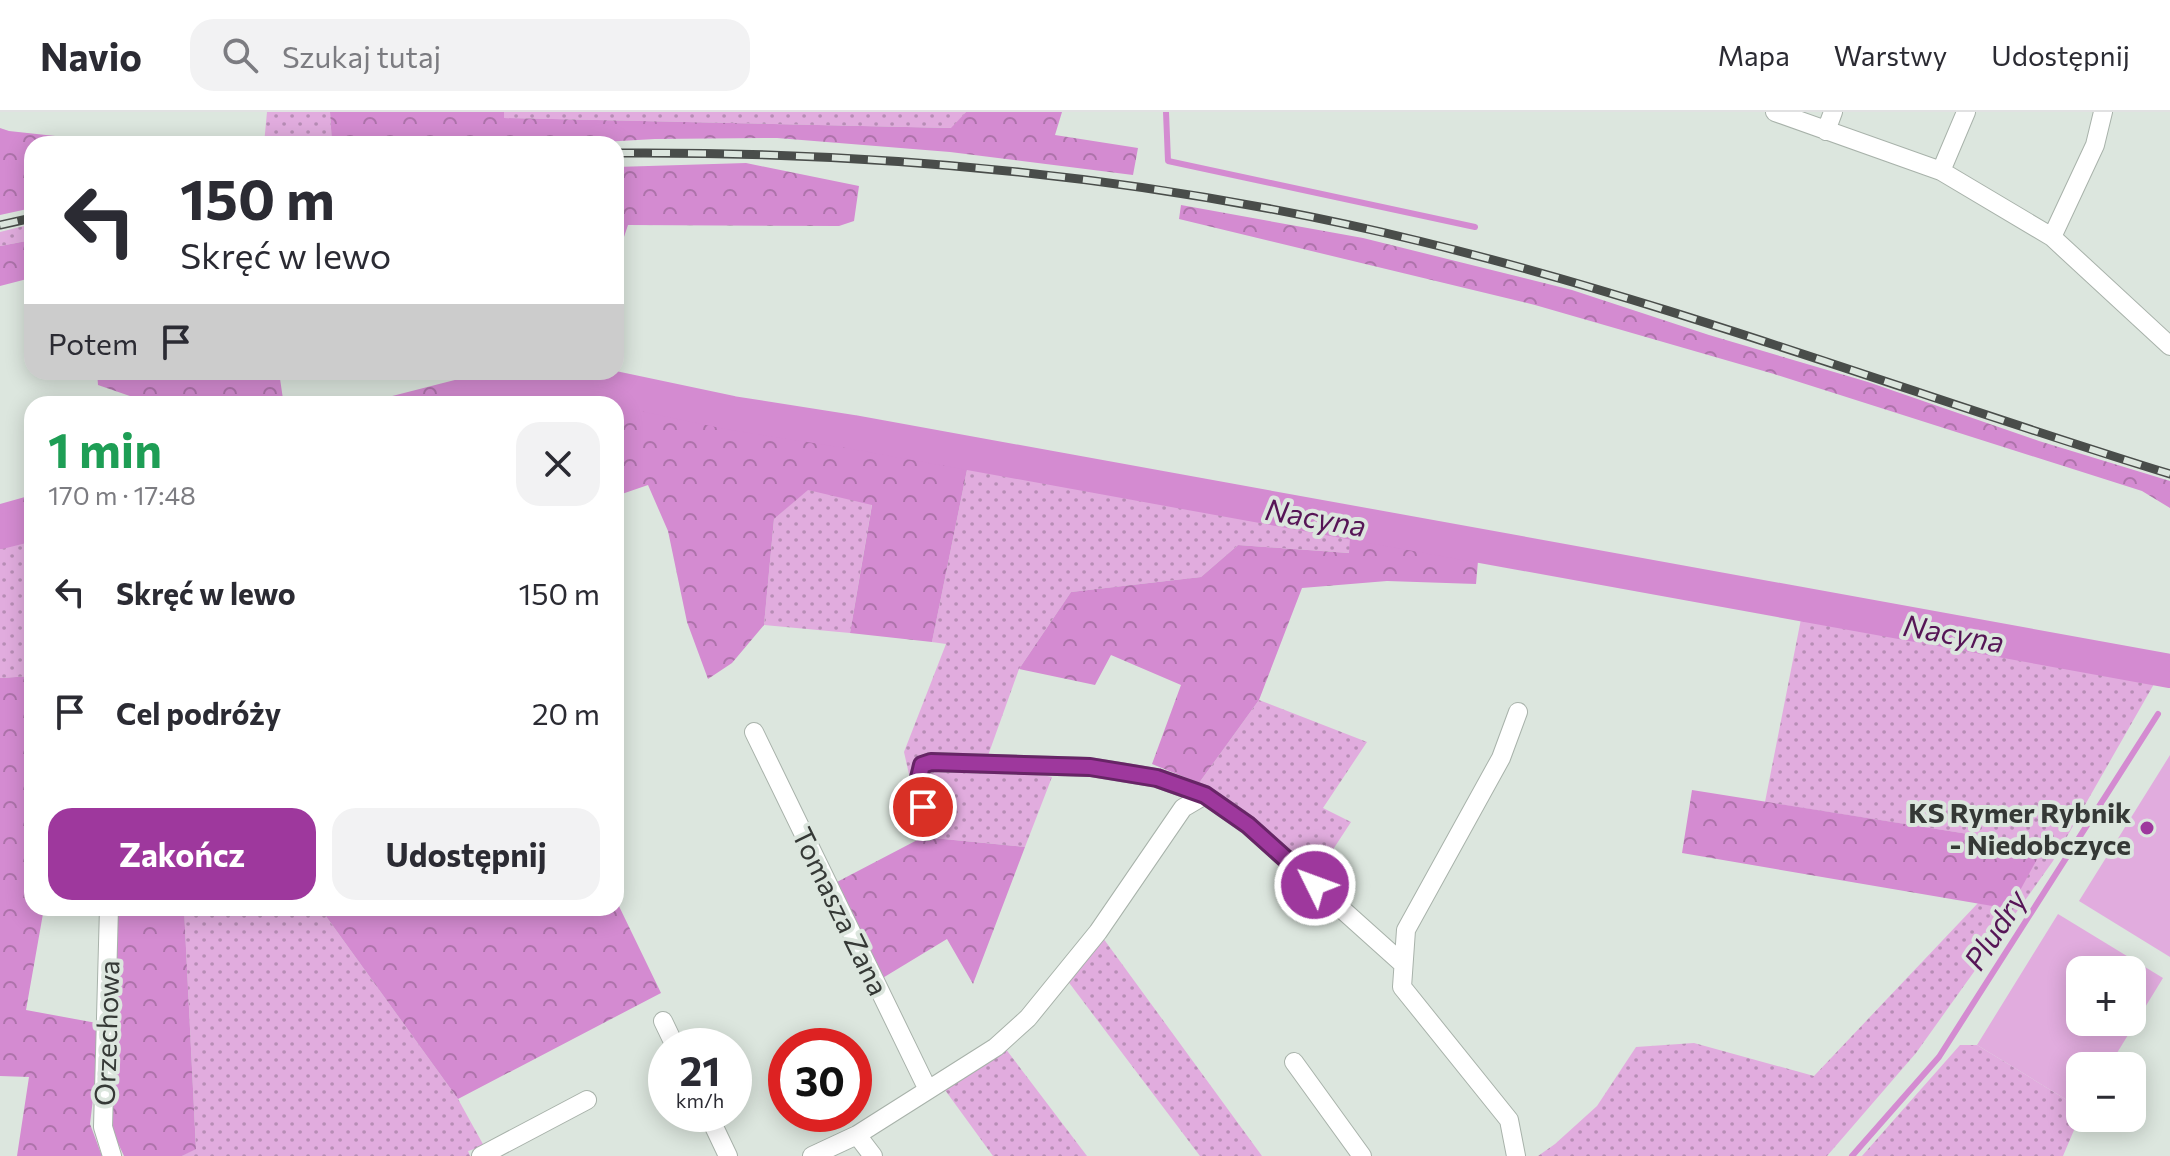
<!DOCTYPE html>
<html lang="pl">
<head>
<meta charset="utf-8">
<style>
	body { margin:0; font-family:Commissioner,sans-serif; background:#f2f2f3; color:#2b2b33; height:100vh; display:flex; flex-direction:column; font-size:30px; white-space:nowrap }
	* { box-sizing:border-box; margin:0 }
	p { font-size:26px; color:#7c7c81 }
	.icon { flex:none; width:44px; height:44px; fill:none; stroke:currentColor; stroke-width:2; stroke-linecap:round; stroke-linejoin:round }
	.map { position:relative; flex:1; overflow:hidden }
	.side { position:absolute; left:24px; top:284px; width:600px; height:520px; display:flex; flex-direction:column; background:#fff; border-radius:24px; box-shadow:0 4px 20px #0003 }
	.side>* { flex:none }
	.hud { position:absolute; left:24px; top:24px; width:600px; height:244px; border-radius:24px; box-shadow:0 4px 20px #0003; background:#fff; color:#2b2b33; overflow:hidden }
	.tools { position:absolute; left:2066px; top:844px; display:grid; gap:16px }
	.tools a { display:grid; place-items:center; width:80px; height:80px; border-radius:16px; background:#fff; box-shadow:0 4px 20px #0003; font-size:40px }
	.speed { position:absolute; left:648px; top:916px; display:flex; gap:16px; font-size:40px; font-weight:700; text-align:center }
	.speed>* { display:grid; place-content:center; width:104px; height:104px; border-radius:50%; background:#fff; box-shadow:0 4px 20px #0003; line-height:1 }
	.speed small { font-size:20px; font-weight:400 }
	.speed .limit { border:12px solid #d22; background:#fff; color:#111 }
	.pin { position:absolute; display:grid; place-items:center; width:68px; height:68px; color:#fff; margin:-34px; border:4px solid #fff; border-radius:50%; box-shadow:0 2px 8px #0007 }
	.me { position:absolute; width:88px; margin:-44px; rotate:312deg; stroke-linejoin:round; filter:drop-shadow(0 0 6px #0008) }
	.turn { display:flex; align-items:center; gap:28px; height:168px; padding:0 24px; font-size:36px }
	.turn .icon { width:104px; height:104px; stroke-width:2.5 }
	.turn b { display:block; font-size:56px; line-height:68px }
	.then { display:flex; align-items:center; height:76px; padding:0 24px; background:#0003; gap:16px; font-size:30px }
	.round { display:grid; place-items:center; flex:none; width:84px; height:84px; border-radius:24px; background:#f2f2f3 }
	.headline { display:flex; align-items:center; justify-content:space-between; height:136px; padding:0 24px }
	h1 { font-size:48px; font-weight:700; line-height:60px; color:#1e9e55 }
	.action { display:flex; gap:16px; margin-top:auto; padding:16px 24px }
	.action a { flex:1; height:92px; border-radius:24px; background:#9e389d; color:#fff; font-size:32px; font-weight:700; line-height:92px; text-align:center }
	.action a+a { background:#f2f2f3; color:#2b2b33 }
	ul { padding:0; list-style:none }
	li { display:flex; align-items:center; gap:24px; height:120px; padding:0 24px }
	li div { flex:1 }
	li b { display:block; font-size:30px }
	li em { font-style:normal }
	header { display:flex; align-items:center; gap:48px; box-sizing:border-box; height:112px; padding:0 40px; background:#fff; border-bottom:2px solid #e1e1e2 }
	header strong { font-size:38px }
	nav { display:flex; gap:44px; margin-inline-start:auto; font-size:28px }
	.search { width:560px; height:72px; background:#f2f2f3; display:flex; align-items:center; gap:20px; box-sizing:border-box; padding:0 28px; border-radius:24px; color:#7c7c81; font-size:30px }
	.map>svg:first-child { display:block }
	.grass { fill:url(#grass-dots) }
	.forest { fill:url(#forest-crowns) }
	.pitch { fill:#e1acde; fill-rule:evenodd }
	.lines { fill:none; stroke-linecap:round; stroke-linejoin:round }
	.stream { stroke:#d48bd1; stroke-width:6 }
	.river { stroke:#d48bd1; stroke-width:34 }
	.minor-casing { stroke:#a8b2aa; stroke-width:20 }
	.minor { stroke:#fff; stroke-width:18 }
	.rail-casing { stroke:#494d4a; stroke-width:9 }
	.rail { stroke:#dce6de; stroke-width:6; stroke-dasharray:18; stroke-linecap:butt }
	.route-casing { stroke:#672466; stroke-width:20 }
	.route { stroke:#9e389d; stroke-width:14 }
	.poi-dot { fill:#9e389d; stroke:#dce6de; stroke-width:3 }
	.labels { text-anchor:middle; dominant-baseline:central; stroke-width:8; stroke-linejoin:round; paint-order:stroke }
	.poi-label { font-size:28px; font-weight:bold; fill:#353936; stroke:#dce6de; text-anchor:end }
	.street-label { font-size:28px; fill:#353936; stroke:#dce6de }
	.water-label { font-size:30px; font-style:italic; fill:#561556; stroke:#dce6de }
</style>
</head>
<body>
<header>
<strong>Navio</strong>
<div class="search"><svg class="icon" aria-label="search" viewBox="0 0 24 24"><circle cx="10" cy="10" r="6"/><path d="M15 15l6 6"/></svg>Szukaj tutaj</div>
<nav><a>Mapa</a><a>Warstwy</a><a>Udostępnij</a></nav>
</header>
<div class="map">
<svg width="2170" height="1044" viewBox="0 0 2170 1044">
	<defs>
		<pattern id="grass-dots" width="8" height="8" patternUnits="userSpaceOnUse" patternTransform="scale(2)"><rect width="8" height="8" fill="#e1acde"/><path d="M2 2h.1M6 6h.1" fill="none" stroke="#b78db5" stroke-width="1.8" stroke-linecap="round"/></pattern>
		<pattern id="forest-crowns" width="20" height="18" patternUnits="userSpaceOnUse" patternTransform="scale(2)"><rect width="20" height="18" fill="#d48bd1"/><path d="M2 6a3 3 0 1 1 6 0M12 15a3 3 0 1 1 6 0" fill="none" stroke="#ad73aa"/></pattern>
	</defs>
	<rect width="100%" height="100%" fill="#dce6de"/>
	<!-- grass -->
	<path class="grass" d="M267 0H330L332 32H264Z
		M504 0H966L952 16 503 6Z
		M32 112V128L0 134V120Z
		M968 353 1350 426V441L1238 433 1201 465 1071 480 1019 557 985 652 1052 665 1025 735 923 725 904 640 946 532 932 530Z
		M808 377 872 392 850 521 764 513 774 407Z
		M32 426V564L0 566V434Z
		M1801 507 2154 572 2053 749 1916 941 1827 1044H1538L1555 1032 1597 994 1636 935 1694 931 1814 964 1978 791 2011 796 2031 732 1765 690Z
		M1259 588 1367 630 1323 696 1351 710 1317 762 1199 671Z
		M184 796H320L458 987 484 1034 468 1039 470 1044H182L196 1036Z
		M1103 826 1262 1044H1200L1067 868Z
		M1960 933H1977L2080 996V1004L2063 1044H1862Z
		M1005 936 1087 1044H993L945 978Z"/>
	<!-- forest -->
	<path class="forest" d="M330 0H504V6L951 16 966 0H1062L1055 23 1138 36 1133 63 950 40 777 26 655 27 568 32H332Z
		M0 16 9 19 129 32H32V96L0 103Z
		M746 51 859 74 854 109 839 114 628 113 616 149V55Z
		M1181 93 1363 126 1572 178 1709 223 1868 270 2039 329 2170 369V396L2142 379 1774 262 1535 193 1179 107Z
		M32 128V167H27L0 174V134Z
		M97 260H279L283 287 267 292H153L98 273Z
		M486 260H569L570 262 551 261 437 292H361Z
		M548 276 618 284 968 353 932 530 850 521 872 393 808 378 774 407 764 513 732 551 708 567 687 510 668 419 648 373 616 384V333L622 331 616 312V292H558L543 290 533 292H489Z
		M32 383V402L0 411V392Z
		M32 417V426L0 434V425Z
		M1350 426 1478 449 1476 472 1387 469 1302 476 1259 588 1199 671 1152 652 1181 573 1111 543 1095 573 1019 557 1071 480 1201 465 1238 433 1349 441Z
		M32 564V796H44L26 898 102 912 90 1012 102 1044H17L29 965 0 964V566Z
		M1692 678 2031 732 2041 740 2010 797 1682 741Z
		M923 725 1025 735 973 872 947 827 881 867 835 771Z
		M616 788 661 881 458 987 320 796H616Z
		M116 796H184L196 1037 182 1044H124L109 1012Z"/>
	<!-- pitch -->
	<path class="pitch" d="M2170 643V845L2079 789Z
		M2058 802 2163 866 2109 954H2080V996L1977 933ZM2080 858H2132V910H2080Z"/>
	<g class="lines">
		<!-- stream -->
		<path class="stream" d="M1166 0 1168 49 1475 115
			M1634 449 1640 463
			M1852 1044 1939 945 2158 602"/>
		<!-- river -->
		<path class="river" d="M464 292 552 269 585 270 732 301 853 320 2170 559
			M0 420 32 412"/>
		<!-- minor casing -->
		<g class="minor-casing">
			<path id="minor" d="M1775 0 1941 59 2052 125 2170 234
				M1826 19 1833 0
				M1941 59 1966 0
				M2052 125 2095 33 2103 0
				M754 620 928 978
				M928 719 918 670 922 653 931 650 1090 655 1157 666 1205 683
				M109 796 103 1015 112 1044
				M663 909 675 934
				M1294 950 1362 1044
				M708 1002 728 1044
				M857 1023 873 1044
				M481 1044 587 988
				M812 1044 857 1023 996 935 1028 906 1098 820 1183 696 1205 683 1248 713 1403 852
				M1516 1044 1509 1008 1402 875 1406 818 1501 646 1518 600"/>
		</g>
		<!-- minor -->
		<use href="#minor" class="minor"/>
		<!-- rail casing -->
		<g class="rail-casing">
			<path id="rail" d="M616 41C886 39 1157 65 1419 129 1674 191 1920 285 2170 362
				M0 113 32 106"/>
		</g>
		<!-- rail -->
		<use href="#rail" class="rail"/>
	</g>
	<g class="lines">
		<!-- route casing -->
		<g class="route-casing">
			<path id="route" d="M923 695 918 670 922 653 931 650 1090 655 1157 666 1205 683 1248 713 1315 773"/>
		</g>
		<!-- route -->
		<use href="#route" class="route"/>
	</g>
	<!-- markers -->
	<circle class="poi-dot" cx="2147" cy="716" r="8"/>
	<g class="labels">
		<!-- poi labels -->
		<g class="poi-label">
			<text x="2131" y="700">KS Rymer Rybnik<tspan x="2131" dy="32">- Niedobczyce</tspan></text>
		</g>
		<!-- street labels -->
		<g class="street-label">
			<text transform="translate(841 799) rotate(64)">Tomasza Zana</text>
			<text transform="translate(106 921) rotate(-88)">Orzechowa</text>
		</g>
		<!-- water labels -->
		<g class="water-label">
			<text transform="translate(1316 404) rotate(10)">Nacyna</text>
			<text transform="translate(1954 520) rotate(10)">Nacyna</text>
			<text transform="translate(1994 817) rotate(-57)">Pludry</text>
		</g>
	</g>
</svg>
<div class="tools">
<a>+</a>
<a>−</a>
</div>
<div class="speed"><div>21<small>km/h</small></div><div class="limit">30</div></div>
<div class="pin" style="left:923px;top:695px;background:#d93025"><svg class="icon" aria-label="arrive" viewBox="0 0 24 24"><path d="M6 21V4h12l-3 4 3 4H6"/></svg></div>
<svg class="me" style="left:1315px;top:773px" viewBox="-20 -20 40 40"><circle r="17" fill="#9e389d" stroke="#fff" stroke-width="3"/><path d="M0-11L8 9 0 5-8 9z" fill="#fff"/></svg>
<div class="hud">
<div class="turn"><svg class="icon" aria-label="left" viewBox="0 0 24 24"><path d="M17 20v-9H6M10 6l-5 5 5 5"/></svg><div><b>150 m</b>Skręć w lewo</div></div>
<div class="then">Potem<svg class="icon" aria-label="arrive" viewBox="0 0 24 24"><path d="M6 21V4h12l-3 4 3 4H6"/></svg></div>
</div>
<section class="side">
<div class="headline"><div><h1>1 min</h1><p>170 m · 17:48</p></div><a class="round"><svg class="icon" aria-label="close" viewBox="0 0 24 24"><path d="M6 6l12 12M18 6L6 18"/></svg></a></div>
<ul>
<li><svg class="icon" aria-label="left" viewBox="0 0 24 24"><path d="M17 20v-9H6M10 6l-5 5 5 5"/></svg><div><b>Skręć w lewo</b></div><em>150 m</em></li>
<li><svg class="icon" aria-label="arrive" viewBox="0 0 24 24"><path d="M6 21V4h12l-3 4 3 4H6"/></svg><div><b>Cel podróży</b></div><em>20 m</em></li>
</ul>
<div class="action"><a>Zakończ</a><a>Udostępnij</a></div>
</section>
</div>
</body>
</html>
